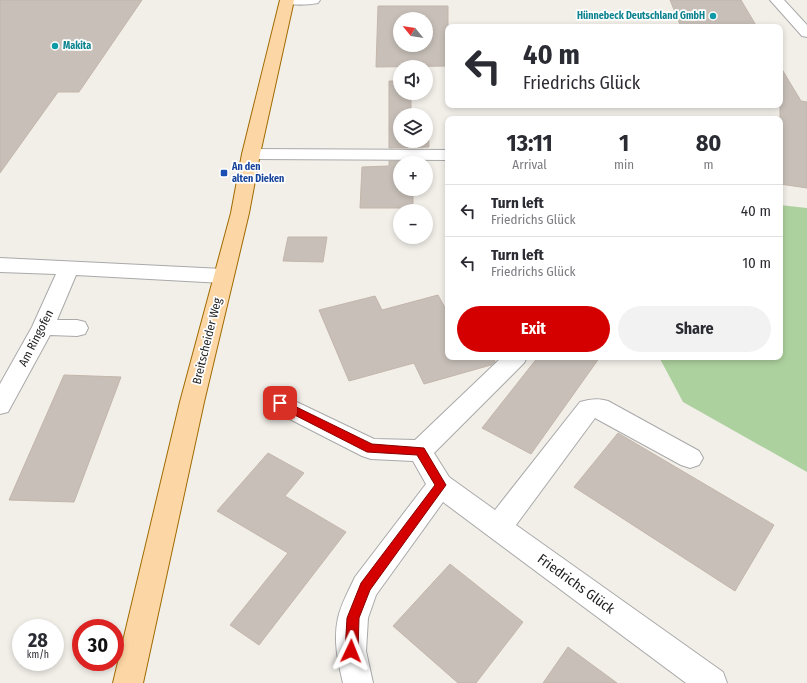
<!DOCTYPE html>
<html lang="en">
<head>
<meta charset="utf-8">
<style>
	body { margin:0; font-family:"Fira Sans Condensed",sans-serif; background:#f2f2f3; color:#2b2b33; height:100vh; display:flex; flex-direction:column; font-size:15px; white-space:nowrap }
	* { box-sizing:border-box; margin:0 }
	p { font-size:13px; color:#7c7c81 }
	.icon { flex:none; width:22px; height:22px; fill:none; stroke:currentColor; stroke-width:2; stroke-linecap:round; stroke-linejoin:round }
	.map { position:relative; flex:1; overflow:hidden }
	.sheet { position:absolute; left:445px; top:116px; width:338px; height:244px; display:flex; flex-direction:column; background:#fff; border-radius:8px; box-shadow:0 2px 6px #0003 }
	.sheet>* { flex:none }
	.hud { position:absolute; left:445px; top:24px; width:338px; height:84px; border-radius:8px; box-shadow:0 2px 6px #0003; background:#fff; color:#2b2b33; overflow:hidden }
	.needle { width:26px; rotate:300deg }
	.controls { position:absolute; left:393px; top:12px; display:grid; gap:8px }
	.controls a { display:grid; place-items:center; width:40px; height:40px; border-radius:50%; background:#fff; box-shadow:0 2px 6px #0003; font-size:20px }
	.speed { position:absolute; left:12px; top:619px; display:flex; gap:8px; font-size:20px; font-weight:700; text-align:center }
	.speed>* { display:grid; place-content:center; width:52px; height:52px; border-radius:50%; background:#fff; box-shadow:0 2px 6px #0003; line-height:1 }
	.speed small { font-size:10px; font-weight:400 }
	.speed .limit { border:6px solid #d22; background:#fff; color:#111 }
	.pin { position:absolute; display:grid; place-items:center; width:34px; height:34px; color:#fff; margin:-17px; border-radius:8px; box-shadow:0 2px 6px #0006 }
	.me { position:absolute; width:44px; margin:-22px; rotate:2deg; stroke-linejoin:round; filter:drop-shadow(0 0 3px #0008) }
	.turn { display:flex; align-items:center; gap:14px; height:84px; padding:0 12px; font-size:18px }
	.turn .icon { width:52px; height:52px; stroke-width:2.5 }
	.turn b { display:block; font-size:28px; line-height:34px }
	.eta { display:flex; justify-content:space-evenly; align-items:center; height:68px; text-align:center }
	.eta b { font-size:24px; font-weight:700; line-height:28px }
	.primary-button { display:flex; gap:8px; margin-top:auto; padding:8px 12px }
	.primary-button a { flex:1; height:46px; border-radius:24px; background:#d40000; color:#fff; font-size:16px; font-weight:700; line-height:46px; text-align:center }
	.primary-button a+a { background:#f2f2f3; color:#2b2b33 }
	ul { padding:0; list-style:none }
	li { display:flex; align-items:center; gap:12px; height:52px; padding:0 12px; border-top:1px solid #e1e1e2 }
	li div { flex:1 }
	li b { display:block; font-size:15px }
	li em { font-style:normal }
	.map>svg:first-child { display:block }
	.forest { fill:#add19e }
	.building { fill:#c7bfb8; stroke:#c4b6ab; fill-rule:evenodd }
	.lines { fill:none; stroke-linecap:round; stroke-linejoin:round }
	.minor-casing { stroke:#a9a9a9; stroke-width:2 }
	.major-casing { stroke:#a06b00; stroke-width:2 }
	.minor { fill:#fff; fill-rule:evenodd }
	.major { fill:#fcd6a4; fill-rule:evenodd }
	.route { fill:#d40000; stroke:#8a0000 }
	.culture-dot { fill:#0f9aa8; stroke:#fff; stroke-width:1.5 }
	.transit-dot { fill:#1a4fb4; stroke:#fff; stroke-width:1.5 }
	.labels { text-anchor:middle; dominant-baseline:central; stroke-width:3.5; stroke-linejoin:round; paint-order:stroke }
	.far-culture-label { font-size:10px; font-weight:bold; fill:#0d838f; stroke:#fff; text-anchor:end }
	.far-transit-label { font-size:10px; font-weight:bold; fill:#164399; stroke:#fff; text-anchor:start }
	.street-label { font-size:12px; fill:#222; stroke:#fff }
	.near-street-label { font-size:14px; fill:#222; stroke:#fff }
</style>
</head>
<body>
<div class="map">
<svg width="807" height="683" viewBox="0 0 807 683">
	<rect width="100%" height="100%" fill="#f2efe9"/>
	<!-- forest -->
	<path class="forest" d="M780 205 807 208V472L683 402 659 357H780Z"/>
	<!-- building -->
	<path class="building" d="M0 0H142L79 92H58L0 173Z
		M670 0H741L757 27H681Z
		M378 6H448V66L376 67ZM400 19H426V45H400Z
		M780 66 801 101 807 102V188L780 184Z
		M389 81H400V93H411V115H400V141H426V120H428L429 147 389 148Z
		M389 161H412V163H400V189H413V208H360L362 167 389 166Z
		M288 237H327L323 262 283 261Z
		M438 295 448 313V357H494L495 362 491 365 424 384 414 363 349 381 319 310 375 296 382 310Z
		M538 357H600L531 454 482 428Z
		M64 375 121 377 74 502 9 500Z
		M618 433 774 525 735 591 574 487Z
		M268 453 304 473 285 496 346 532 259 645 230 625 288 553 217 511Z
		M450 564 523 622 476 683H458L393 626Z
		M568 647 617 683H543Z"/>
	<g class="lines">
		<!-- minor casing -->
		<g class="minor-casing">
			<path id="minor" d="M280 0H320L318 3C307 5 293 5 282 3Z
				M770 0H784L807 25V37L802 36Z
				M251 149 448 150V160L251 159 245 158 242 154 245 150Z
				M0 258 223 269 230 271 233 276 230 281 223 283 76 275 57 320H77L85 322 88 328 85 334 77 336 50 335 8 412 0 414V384L32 327 56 274 0 272Z
				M502 357H527L524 363 434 453 449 477 495 510 580 402C590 399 598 398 608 401L699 451 703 458 699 465 690 468 681 465 595 418 516 525 723 672 727 683H686L443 502 376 595 368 618 366 651 373 683H343C338 662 333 640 338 618 341 604 349 590 355 577L426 484 413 461 371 459 362 456 272 410 268 403 272 396 280 394 374 439 415 440Z"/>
		</g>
		<!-- major casing -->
		<g class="major-casing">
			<path id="major" d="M280 0H294L260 154 249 213 204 402 143 683H113L180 402 231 213 242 154Z"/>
		</g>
		<!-- minor -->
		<use href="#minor" class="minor"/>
		<!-- major -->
		<use href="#major" class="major"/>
	</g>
	<!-- route -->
	<path class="route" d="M280 399 372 444 424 448 446 485 370 590 359 618 358 651 356 655 351 657 347 655 345 651 347 618 361 583 435 485 417 455 367 452 277 406 275 403 277 400Z"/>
	<!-- markers -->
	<g class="culture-dot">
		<circle cx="713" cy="16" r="4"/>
		<circle cx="55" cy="46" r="4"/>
	</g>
	<rect class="transit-dot" x="220" y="169" width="8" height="8" rx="2"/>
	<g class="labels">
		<!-- far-culture labels -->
		<g class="far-culture-label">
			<text x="705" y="16">Hünnebeck Deutschland GmbH</text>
			<text x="63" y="46" text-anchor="start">Makita</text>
		</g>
		<!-- far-transit labels -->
		<g class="far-transit-label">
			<text x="232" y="167">An den<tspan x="232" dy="12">alten Dieken</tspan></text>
		</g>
		<!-- street labels -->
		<g class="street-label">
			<text transform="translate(36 338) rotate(-63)">Am Ringofen</text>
			<text transform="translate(207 341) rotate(-76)">Breitscheider Weg</text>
		</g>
		<!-- near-street labels -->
		<g class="near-street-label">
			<text transform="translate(576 584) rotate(36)">Friedrichs Glück</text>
		</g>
	</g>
</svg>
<div class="controls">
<a><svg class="needle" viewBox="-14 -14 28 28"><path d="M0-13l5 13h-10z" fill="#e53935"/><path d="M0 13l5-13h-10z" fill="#7c7c81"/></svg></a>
<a><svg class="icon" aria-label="sound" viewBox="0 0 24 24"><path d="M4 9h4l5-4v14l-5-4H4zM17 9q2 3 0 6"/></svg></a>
<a><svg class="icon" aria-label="layers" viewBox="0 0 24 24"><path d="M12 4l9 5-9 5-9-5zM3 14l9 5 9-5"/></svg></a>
<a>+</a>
<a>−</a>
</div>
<div class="speed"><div>28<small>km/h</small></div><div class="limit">30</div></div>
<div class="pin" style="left:280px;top:403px;background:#d93025"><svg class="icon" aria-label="arrive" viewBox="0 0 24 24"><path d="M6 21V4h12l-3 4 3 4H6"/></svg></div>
<svg class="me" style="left:351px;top:651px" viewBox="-20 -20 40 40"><path d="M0-17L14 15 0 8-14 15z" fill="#d40000" stroke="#fff" stroke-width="4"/></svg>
<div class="hud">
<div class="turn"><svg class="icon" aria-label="left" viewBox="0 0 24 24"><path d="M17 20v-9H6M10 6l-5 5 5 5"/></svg><div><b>40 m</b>Friedrichs Glück</div></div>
</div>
<section class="sheet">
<div class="eta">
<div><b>13:11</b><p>Arrival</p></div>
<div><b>1</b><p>min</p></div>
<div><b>80</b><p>m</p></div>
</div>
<ul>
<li><svg class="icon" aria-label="left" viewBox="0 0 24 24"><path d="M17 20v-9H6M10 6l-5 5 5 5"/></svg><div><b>Turn left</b><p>Friedrichs Glück</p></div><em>40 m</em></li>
<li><svg class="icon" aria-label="left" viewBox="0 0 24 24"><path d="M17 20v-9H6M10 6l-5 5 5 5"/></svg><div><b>Turn left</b><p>Friedrichs Glück</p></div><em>10 m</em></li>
</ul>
<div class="primary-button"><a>Exit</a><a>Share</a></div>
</section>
</div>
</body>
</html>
